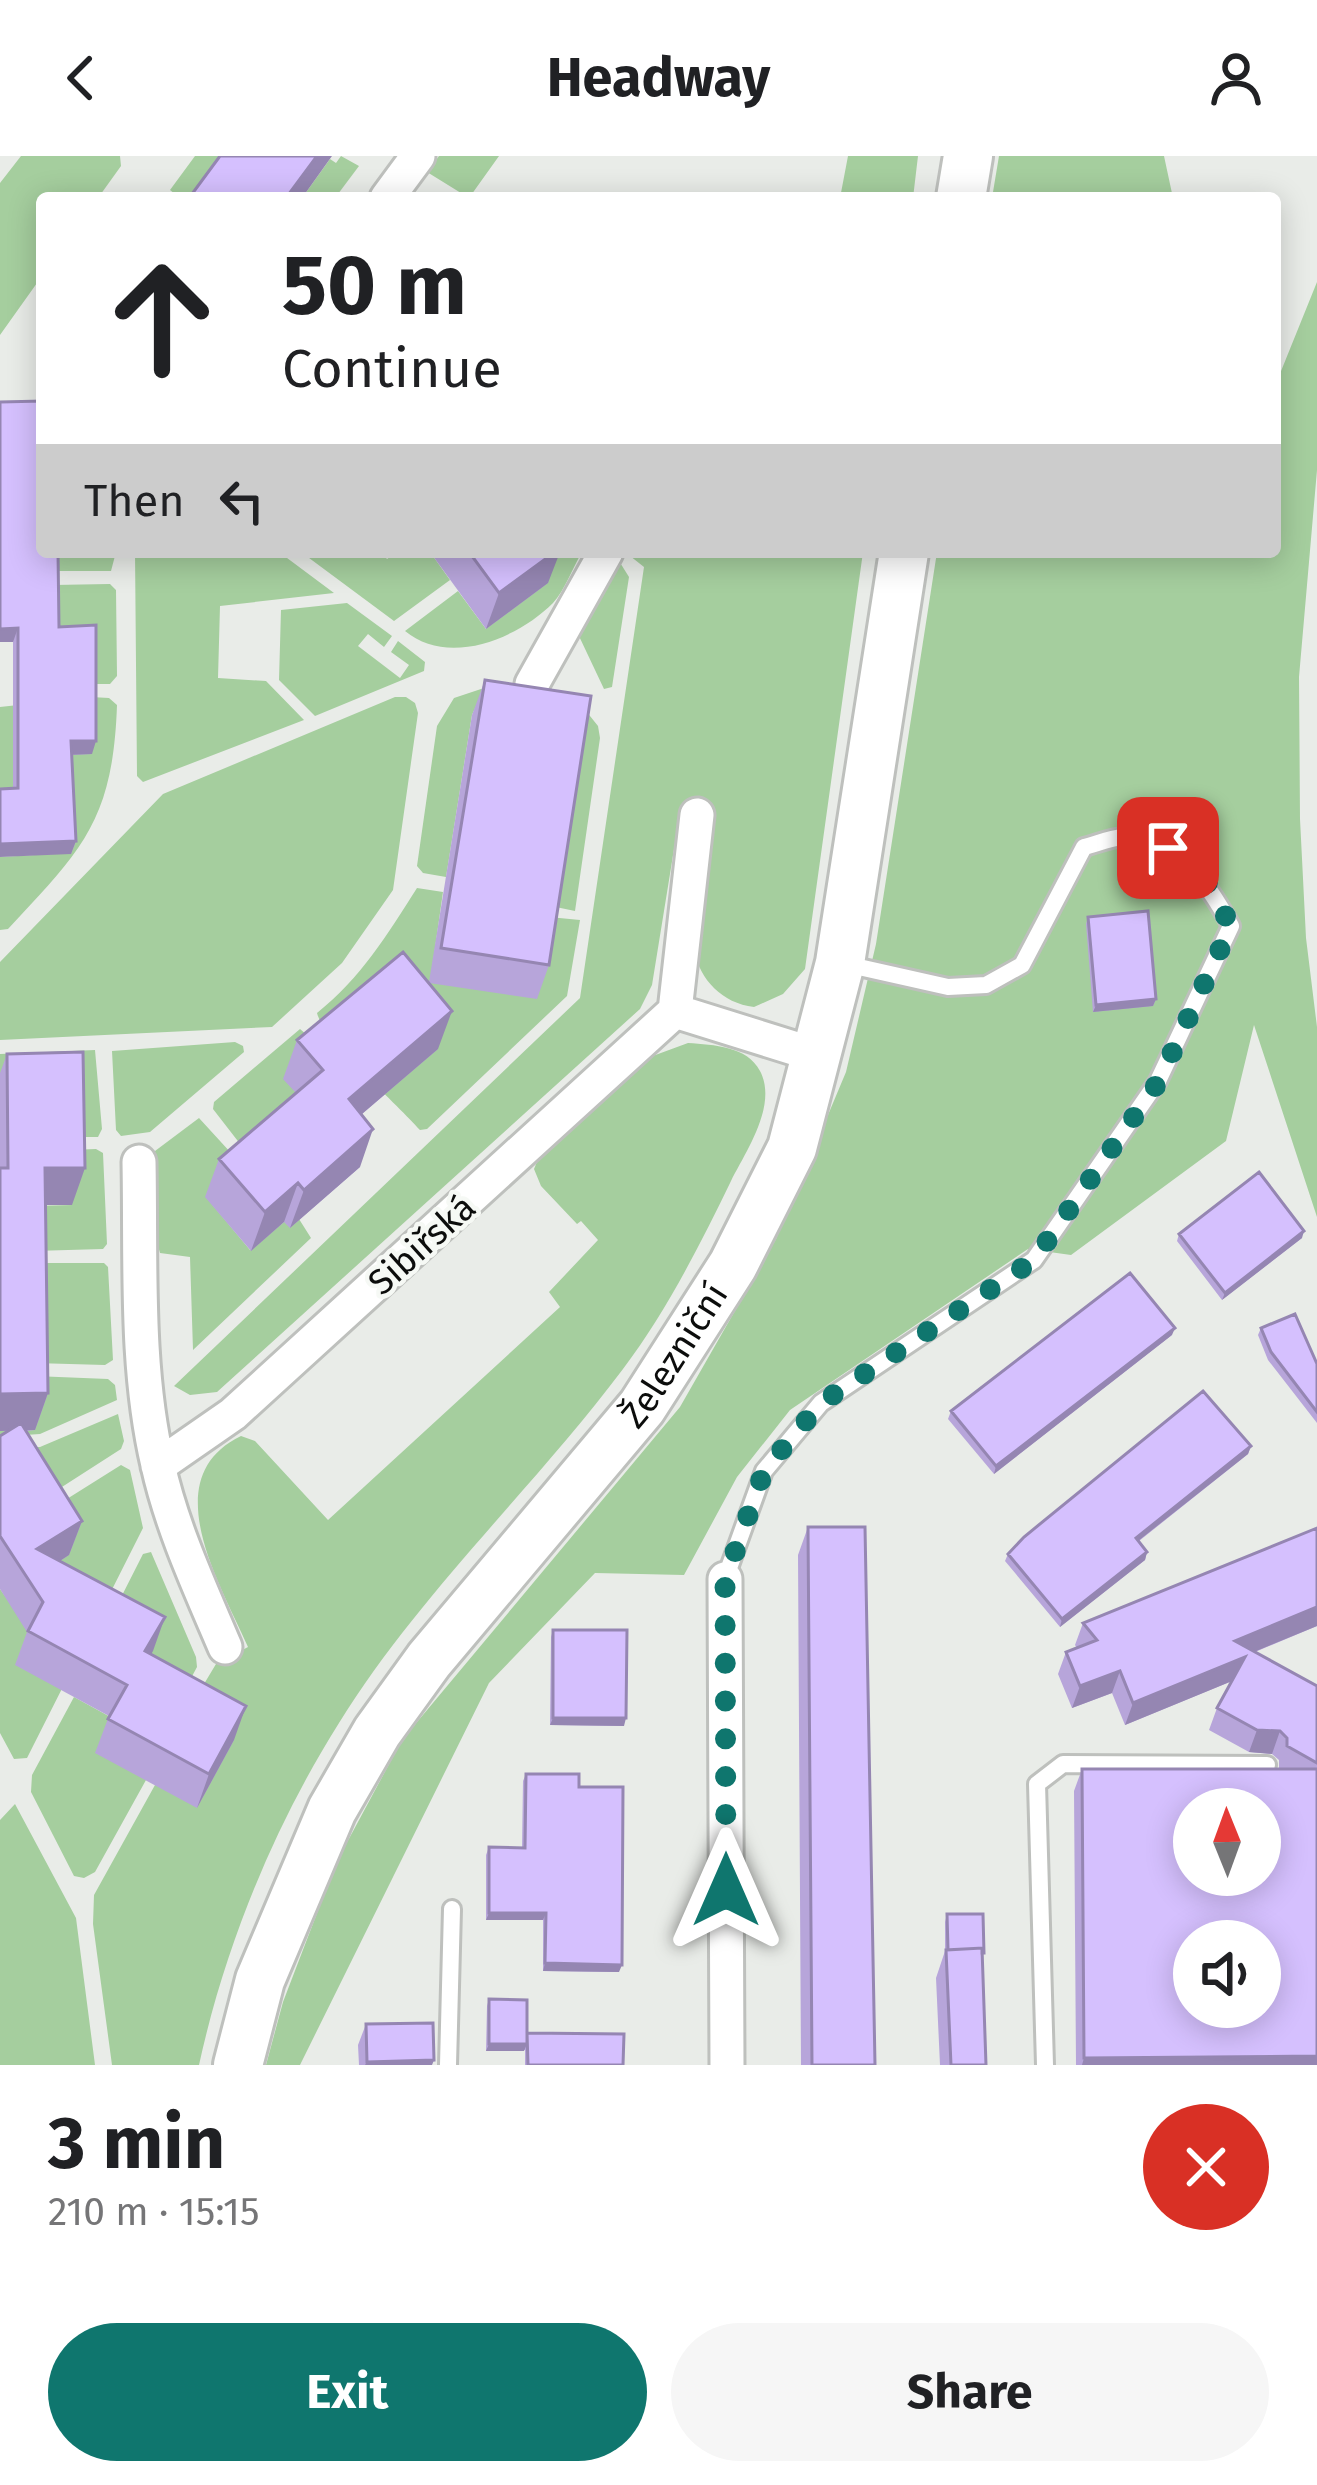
<!DOCTYPE html>
<html lang="en">
<head>
<meta charset="utf-8">
<style>
	body { margin:0; font-family:"Fira Sans",sans-serif; background:#f6f6f6; color:#202124; height:100vh; display:flex; flex-direction:column; font-size:45px; white-space:nowrap }
	* { box-sizing:border-box; margin:0 }
	p { font-size:39px; color:#757577 }
	.icon { flex:none; width:66px; height:66px; fill:none; stroke:currentColor; stroke-width:2; stroke-linecap:round; stroke-linejoin:round }
	.map { position:relative; height:1909px; overflow:hidden }
	.sheet { display:flex; flex-direction:column; background:#fff; flex:1 }
	.sheet>* { flex:none }
	.top-card { position:absolute; left:36px; top:36px; width:1245px; height:366px; border-radius:12px; box-shadow:0 6px 30px #0003; background:#fff; color:#202124; overflow:hidden }
	.needle { width:78px; rotate:359deg }
	.fabs { position:absolute; left:1173px; top:1632px; display:grid; gap:24px }
	.fabs a { display:grid; place-items:center; width:108px; height:108px; border-radius:50%; background:#fff; box-shadow:0 6px 30px #0003; font-size:60px }
	.pin { position:absolute; display:grid; place-items:center; width:102px; height:102px; color:#fff; margin:-51px; border-radius:24px; box-shadow:0 6px 18px #0006 }
	.me { position:absolute; width:132px; margin:-66px; rotate:0deg; stroke-linejoin:round; filter:drop-shadow(0 0 9px #0008) }
	.turn { display:flex; align-items:center; gap:42px; height:252px; padding:0 48px; font-size:54px }
	.turn .icon { width:156px; height:156px; stroke-width:2.5 }
	.turn b { display:block; font-size:84px; line-height:102px }
	.then { display:flex; align-items:center; height:114px; padding:0 48px; background:#0003; gap:24px; font-size:45px }
	.round { display:grid; place-items:center; flex:none; width:126px; height:126px; border-radius:63px; background:#f6f6f6 }
	.head { display:flex; align-items:center; justify-content:space-between; height:204px; padding:0 48px }
	h1 { font-size:72px; font-weight:700; line-height:90px }
	.primary-button { display:flex; gap:24px; margin-top:auto; padding:24px 48px }
	.primary-button a { flex:1; height:138px; border-radius:72px; background:#0f766e; color:#fff; font-size:48px; font-weight:700; line-height:138px; text-align:center }
	.primary-button a+a { background:#f6f6f6; color:#202124 }
	header { display:flex; justify-content:space-between; align-items:center; height:156px; padding:0 48px; background:#fff; font-size:54px; font-weight:700 }
	.map>svg:first-child { display:block }
	.green { fill:#a5ce9e }
	.lines { fill:none; stroke-linecap:round; stroke-linejoin:round }
	.lane-casing { stroke:#bec0bd; stroke-width:22 }
	.street-casing { stroke:#bec0bd; stroke-width:39 }
	.secondary-casing { stroke:#bec0bd; stroke-width:54 }
	.lane { stroke:#fff; stroke-width:16 }
	.street { stroke:#fff; stroke-width:33 }
	.secondary { stroke:#fff; stroke-width:48 }
	.wall { fill:#b7a5da }
	.shaded-wall { fill:#9586b2 }
	.building { fill:#d5c0fe; stroke:#9586b2; stroke-width:3; fill-rule:evenodd }
	.route { stroke:#0f766e; stroke-width:21; stroke-dasharray:0 37.8 }
	.labels { text-anchor:middle; dominant-baseline:central; stroke-width:9; stroke-linejoin:round; paint-order:stroke }
	.street-label { font-size:36px; fill:#0c0d0c; stroke:#f6f9f5 }
</style>
</head>
<body>
<header><svg class="icon" aria-label="back" viewBox="0 0 24 24"><path d="M15 5l-7 7 7 7"/></svg>Headway<svg class="icon" aria-label="person" viewBox="0 0 24 24"><circle cx="12" cy="8" r="4"/><path d="M4 21q1-7 8-7t8 7"/></svg></header>
<div class="map">
<svg width="1317" height="1909" viewBox="0 0 1317 1909">
	<rect width="100%" height="100%" fill="#e9ece8"/>
	<!-- green -->
	<path class="green" d="M21 0H120L121 10 98 42H42V120L0 179V27Z
		M195 0H235L205 42H180L170 34Z
		M341 0 359 10 335 42H302L330 3 336 7Z
		M439 0H499L469 42 427 16Z
		M848 0H918L913 42H840Z
		M999 0H1164L1173 42H992Z
		M1317 126V314L1299 521 1300 663 1306 782 1317 871V1061L1254 869 1226 985 1071 1099 1028 1093 790 1254 737 1321 684 1419 595 1417 489 1527 300 1909H266L283 1846 337 1705 402 1584 680 1251 776 1083 846 916 876 788 937 396H1275V230Z
		M53 396H116L111 415H53Z
		M135 396H279L334 437 220 450 218 522 266 525 304 564 143 626 137 620Z
		M301 396H381L387 403 397 396H430L450 424 394 465Z
		M525 396H582C573 411 565 434 553 447 517 483 448 511 405 475L458 435 486 473Z
		M625 396H863L805 813 783 838 754 851C722 847 700 824 694 794L714 652 681 650 652 829 640 853 217 1236 190 1239 174 1230 580 842 644 411Z
		M619 405 629 421 612 531 604 533 578 478Z
		M110 428 116 434 117 520 110 528H91L54 484 53 429Z
		M347 447 392 480 384 491 368 478 358 490 400 522 409 509 391 496 398 485 425 506 424 515 315 560 279 524 281 454Z
		M484 532 472 559 446 721 423 717 417 710 437 570 454 542Z
		M91 541 109 542 117 549C113 664 83 693 8 773L0 774V701L71 697 0 645V551Z
		M395 541H406L415 547 418 557 393 734 342 807 272 871 0 884V806L163 638Z
		M582 550 598 570 600 582 575 755 551 750Z
		M417 732 443 736 430 827 549 761 580 764 567 840 427 973 420 974C398 949 323 882 317 857 361 822 387 779 417 732Z
		M300 873 321 891 310 953 251 1002 213 953 214 946Z
		M235 886 243 890 244 896 150 976 121 980 116 974 112 895Z
		M688 887C714 889 747 890 760 915 778 949 746 995 731 1025 700 1089 666 1156 623 1213 532 1334 419 1438 339 1567 274 1670 225 1790 199 1909H112L93 1768 94 1739 155 1629 186 1558 216 1508 248 1491C221 1429 154 1322 241 1280L255 1285 328 1364 560 1151 549 1136 598 1084 581 1065 577 1068 541 1030 534 1013 539 1001 650 901Z
		M95 894 102 973 98 981H71L0 935V898Z
		M199 962 242 1009 206 1041 250 1094 284 1066 299 1063 311 1082 193 1194 190 1101 160 1097 157 1086 155 995Z
		M96 993 103 997 107 1088 103 1093 33 1095 32 1050 72 1049 71 994Z
		M33 1107H104L108 1111 113 1204 105 1209 34 1207Z
		M34 1220 108 1223 115 1229 117 1244 40 1278 10 1280 0 1285V1275L35 1274Z
		M118 1258 124 1285 121 1293 37 1347 14 1291H40Z
		M121 1309 130 1314 143 1372 27 1602 14 1603 0 1577V1433L5 1440 43 1358Z
		M151 1396 196 1501 197 1511 175 1552 106 1471 143 1398Z
		M74 1541 114 1563 146 1624 95 1716 84 1722 74 1720 31 1636 32 1619Z
		M15 1648 76 1762 95 1909H0V1664Z"/>
	<g class="lines">
		<!-- lane casing -->
		<g class="lane-casing">
			<path id="lane" d="M725 1423 764 1315 821 1247 1034 1104 1158 925 1231 770C1210 731 1175 676 1123 681 1110 682 1096 688 1084 691L1022 809 986 829 948 831 841 807
				M448 1909 452 1753
				M1045 1909 1037 1628 1063 1608 1267 1609"/>
		</g>
		<!-- street casing -->
		<g class="street-casing">
			<path id="street" d="M387 42 418 0
				M532 528 606 396
				M675 855 697 659
				M139 1006C141 1107 135 1211 158 1309 172 1372 200 1432 225 1491
				M158 1310 233 1258 675 855 819 900
				M725 1423 727 1909"/>
		</g>
		<!-- secondary casing -->
		<g class="secondary-casing">
			<g id="secondary">
				<path d="M961 42 968 0"/>
				<path id="s1" d="M238 1909 260 1824 332 1654 377 1576 429 1504 642 1251 733 1109 792 992 840 807 904 396"/>
			</g>
		</g>
		<!-- lane -->
		<use href="#lane" class="lane"/>
		<!-- street -->
		<use href="#street" class="street"/>
		<!-- secondary -->
		<use href="#secondary" class="secondary"/>
	</g>
	<!-- wall -->
	<path class="wall" d="M0 246 92 598 71 599 76 685 71 698 13 632V486H0Z
		M430 396H555L548 427 486 473Z
		M485 524 549 809 537 843 429 827 438 893 362 958 360 1011 290 1072 284 1066 251 1095 205 1041 219 1003 296 937 283 923 297 884 429 826 472 559Z
		M1088 761 1156 843 1153 850 1093 856 1086 768Z
		M7 898 72 1049H46L48 1237 35 1274 26 1275 82 1365 69 1399 60 1405 234 1584 197 1652 95 1597 109 1560 15 1509 27 1476 0 1433V1280L8 1275H0V917Z
		M1179 1078 1302 1082 1222 1144 1177 1085Z
		M1261 1172 1317 1208V1267L1268 1204 1258 1179Z
		M1172 1179 994 1318 948 1263 951 1255Z
		M1251 1290 1248 1298 1139 1385 1147 1396 1145 1404 1060 1471 1005 1405 1008 1398Z
		M808 1371 875 1909H801L798 1399Z
		M1317 1372V1470L1255 1496 1317 1530V1909H1076L1074 1635 1082 1613 1279 1612V1604L1272 1598 1249 1596 1209 1574 1217 1552 1232 1525 1125 1569 1112 1537 1072 1552 1058 1518 1066 1496 1077 1492 1075 1489 1083 1467Z
		M553 1474 624 1570 550 1569 551 1481Z
		M526 1618 579 1631 619 1816 543 1815V1764H486V1699L489 1691 522 1692 523 1625Z
		M947 1758 982 1801 986 1909H940L936 1822 945 1795V1766Z
		M489 1843 527 1877 623 1909H525V1894L486 1895 487 1850Z
		M366 1868 432 1909H359L358 1889Z"/>
	<!-- shaded-wall -->
	<path class="shaded-wall" d="M317 0H332L302 42H286Z
		M555 396H560L548 427 486 473 499 437Z
		M18 472 13 486H0V473Z
		M71 585H96L92 598 66 599Z
		M76 685 71 698 0 701V688Z
		M1156 843 1153 850 1093 856 1096 849Z
		M452 855 438 893 335 981 349 943Z
		M373 973 360 1011 290 1072 304 1034Z
		M45 1012H85L72 1049H32Z
		M298 1027 284 1066 251 1095 265 1056Z
		M1304 1075 1302 1082 1222 1144 1225 1137Z
		M1175 1172 1172 1179 994 1318 996 1310Z
		M48 1237 35 1274 0 1275V1238Z
		M1251 1290 1248 1298 1133 1389 1136 1382Z
		M82 1365 69 1399 29 1425 37 1393Z
		M1147 1396 1145 1404 1060 1471 1062 1463Z
		M1317 1451V1470L1227 1507 1235 1485Z
		M165 1461 153 1495 133 1529 145 1495Z
		M1245 1501 1237 1523 1125 1569 1133 1547Z
		M1120 1515 1112 1537 1072 1552 1080 1530Z
		M246 1550 234 1584 197 1652 209 1618Z
		M553 1562H626L624 1570 550 1569Z
		M1257 1574 1280 1575 1272 1598 1249 1596Z
		M489 1757H546L543 1764H486Z
		M545 1807 622 1809 619 1816 543 1815Z
		M489 1888H527L524 1895H486Z
		M1317 1900V1909H1082L1084 1902Z
		M434 1904 432 1909H365L367 1906Z"/>
	<!-- building -->
	<path class="building" d="M220 0H317L286 42H189Z
		M42 245V396H58L59 471 96 469V585H71L76 685 0 688V633L18 632V472L0 473V246Z
		M469 396H555L499 437Z
		M485 524 591 540 549 809 441 792Z
		M1148 755 1156 843 1096 849 1088 761Z
		M403 796 452 855 349 943 373 973 304 1034 298 1027 265 1056 219 1003 323 914 297 884Z
		M83 896 85 1012H45L48 1237 0 1238V1012H8L7 898Z
		M1259 1016 1304 1075 1225 1137 1179 1078Z
		M1130 1117 1175 1172 996 1310 951 1255Z
		M1295 1158 1317 1208V1256L1271 1196 1261 1172Z
		M1203 1235 1251 1290 1136 1382 1147 1396 1062 1463 1008 1398 1024 1381Z
		M21 1267 82 1365 37 1393 165 1461 145 1495 246 1550 209 1618 108 1563 127 1529 28 1475 43 1446 0 1380V1280Z
		M808 1371H865L875 1909H812Z
		M1317 1372V1451L1235 1485 1317 1530V1607L1287 1590V1582L1280 1575 1257 1574 1217 1552 1245 1501 1133 1547 1120 1515 1080 1530 1066 1496 1097 1484 1083 1467Z
		M553 1474H627L626 1562H553Z
		M1082 1613H1317V1900L1084 1902ZM1194 1653H1260V1719H1194ZM1194 1785H1260V1851H1194Z
		M526 1618H579V1631H623L622 1809 545 1807 546 1757H489V1691L525 1692Z
		M947 1758H983L984 1797H982V1792L948 1794Z
		M982 1792 986 1909H951L946 1794Z
		M489 1843 527 1844V1888H489Z
		M433 1867 434 1904 367 1906 366 1868Z
		M527 1877 624 1878 623 1909H528Z"/>
	<g class="lines">
		<!-- route -->
		<path class="route" d="M726 1734 725 1424 764 1315 821 1247 1034 1104 1159 925 1231 770 1207 726 1168 692"/>
	</g>
	<g class="labels">
		<!-- street labels -->
		<g class="street-label">
			<text transform="translate(422 1089) rotate(-42)">Sibiřská</text>
			<text stroke="none"><textPath href="#s1" startOffset="843">Železniční</textPath></text>
		</g>
	</g>
</svg>
<div class="fabs">
<a><svg class="needle" viewBox="-14 -14 28 28"><path d="M0-13l5 13h-10z" fill="#e53935"/><path d="M0 13l5-13h-10z" fill="#757577"/></svg></a>
<a><svg class="icon" aria-label="sound" viewBox="0 0 24 24"><path d="M4 9h4l5-4v14l-5-4H4zM17 9q2 3 0 6"/></svg></a>
</div>
<div class="pin" style="left:1168px;top:692px;background:#d93025"><svg class="icon" aria-label="arrive" viewBox="0 0 24 24"><path d="M6 21V4h12l-3 4 3 4H6"/></svg></div>
<svg class="me" style="left:726px;top:1734px" viewBox="-20 -20 40 40"><path d="M0-17L14 15 0 8-14 15z" fill="#0f766e" stroke="#fff" stroke-width="4"/></svg>
<div class="top-card">
<div class="turn"><svg class="icon" aria-label="ahead" viewBox="0 0 24 24"><path d="M12 20V5M6 11l6-6 6 6"/></svg><div><b>50 m</b>Continue</div></div>
<div class="then">Then<svg class="icon" aria-label="left" viewBox="0 0 24 24"><path d="M17 20v-9H6M10 6l-5 5 5 5"/></svg></div>
</div>
</div>
<section class="sheet">
<div class="head"><div><h1>3 min</h1><p>210 m · 15:15</p></div><a class="round" style="background:#d93025;color:#fff"><svg class="icon" aria-label="close" viewBox="0 0 24 24"><path d="M6 6l12 12M18 6L6 18"/></svg></a></div>
<div class="primary-button"><a>Exit</a><a>Share</a></div>
</section>
</body>
</html>
